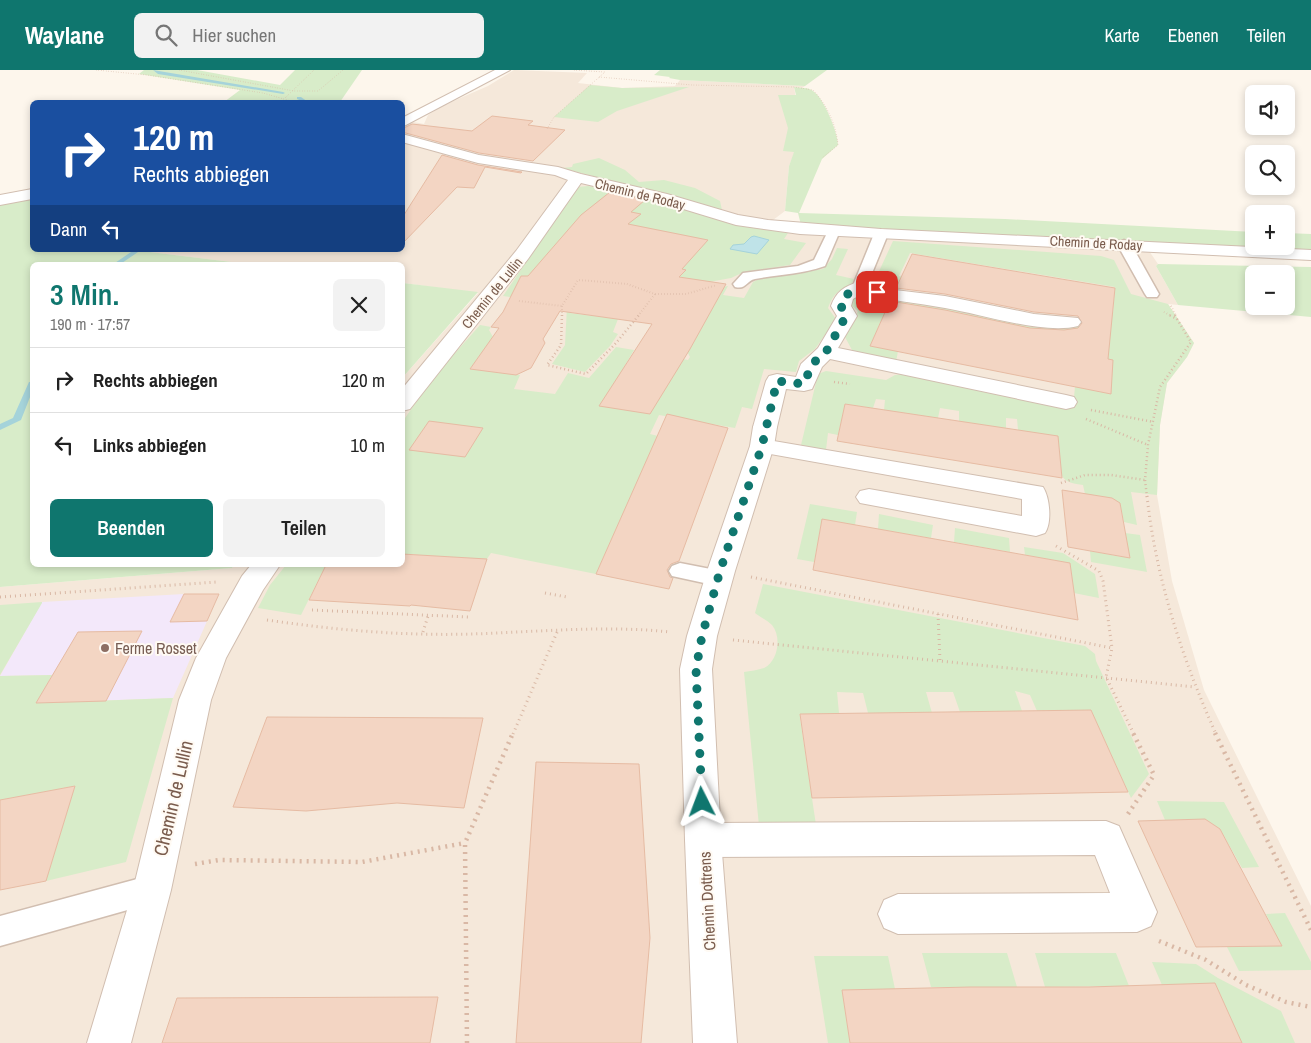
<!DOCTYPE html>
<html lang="de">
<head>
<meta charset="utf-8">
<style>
	body { margin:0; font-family:"Archivo Narrow",sans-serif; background:#f2f2f2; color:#222; height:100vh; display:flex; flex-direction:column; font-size:19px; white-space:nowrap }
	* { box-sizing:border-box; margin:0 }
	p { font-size:16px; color:#767676 }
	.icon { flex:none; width:28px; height:28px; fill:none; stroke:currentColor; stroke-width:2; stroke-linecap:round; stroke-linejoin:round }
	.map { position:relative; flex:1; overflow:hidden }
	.side { position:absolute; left:30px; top:192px; width:375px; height:305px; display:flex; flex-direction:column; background:#fff; border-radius:8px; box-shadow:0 2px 8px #0003 }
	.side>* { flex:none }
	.hud { position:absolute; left:30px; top:30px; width:375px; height:152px; border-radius:8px; box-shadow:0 2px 8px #0003; background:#1a4fa0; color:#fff; overflow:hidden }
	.buttons { position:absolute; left:1245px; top:15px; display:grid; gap:10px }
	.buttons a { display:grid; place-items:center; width:50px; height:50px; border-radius:8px; background:#fff; box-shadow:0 2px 8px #0003; font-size:25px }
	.pin { position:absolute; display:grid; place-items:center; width:42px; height:42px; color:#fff; margin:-21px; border-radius:10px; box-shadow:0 2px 8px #0006 }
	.me { position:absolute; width:55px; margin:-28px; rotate:357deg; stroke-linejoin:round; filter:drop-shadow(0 0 4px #0008) }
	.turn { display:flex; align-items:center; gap:18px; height:105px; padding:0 20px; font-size:22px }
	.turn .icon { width:65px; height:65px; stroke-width:2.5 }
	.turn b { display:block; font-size:35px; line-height:42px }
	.then { display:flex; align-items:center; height:48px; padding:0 20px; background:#0003; gap:10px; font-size:19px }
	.round { display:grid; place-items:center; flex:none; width:52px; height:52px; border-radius:8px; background:#f2f2f2 }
	.head { display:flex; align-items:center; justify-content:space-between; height:85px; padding:0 20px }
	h1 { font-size:30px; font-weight:600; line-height:38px; color:#0f766e }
	.cta { display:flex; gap:10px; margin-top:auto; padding:10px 20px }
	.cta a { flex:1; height:58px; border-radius:8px; background:#0f766e; color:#fff; font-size:20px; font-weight:600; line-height:58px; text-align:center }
	.cta a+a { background:#f2f2f2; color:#222 }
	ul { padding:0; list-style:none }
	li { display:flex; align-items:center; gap:15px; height:65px; padding:0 20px; border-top:1px solid #e0e0e0 }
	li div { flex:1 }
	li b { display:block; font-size:19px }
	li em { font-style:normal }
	header { display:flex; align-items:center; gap:30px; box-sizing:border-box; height:70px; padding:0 25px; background:#0f766e; color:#fff }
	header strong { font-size:24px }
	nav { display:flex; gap:28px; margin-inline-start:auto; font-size:18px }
	.search { width:350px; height:45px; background:#f2f2f2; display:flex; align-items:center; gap:12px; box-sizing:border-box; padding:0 18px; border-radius:8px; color:#767676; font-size:19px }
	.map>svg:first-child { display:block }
	.residential { fill:#f5e8da }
	.education { fill:#f3e8fa }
	.green { fill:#d8ecc9; fill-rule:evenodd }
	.water { fill:#bfe3e8; stroke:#a5d3da }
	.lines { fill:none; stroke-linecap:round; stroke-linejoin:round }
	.stream { fill:#a5d3da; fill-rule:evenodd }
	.building { fill:#f3d5c3; stroke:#e6bba3 }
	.service-casing { stroke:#d1beb0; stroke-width:3 }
	.pedestrian-casing { stroke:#d1beb0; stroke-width:2 }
	.minor-casing { stroke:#d1beb0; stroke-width:2 }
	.tertiary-casing { stroke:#d1beb0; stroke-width:2 }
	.path-far4 { stroke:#d9b8a5; stroke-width:1; stroke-dasharray:0.5 2; stroke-linecap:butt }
	.path-far3 { stroke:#d9b8a5; stroke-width:2; stroke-dasharray:0.5 2.5; stroke-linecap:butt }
	.path-far2 { stroke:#d9b8a5; stroke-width:2.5; stroke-dasharray:1 3; stroke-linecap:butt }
	.path-far1 { stroke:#d9b8a5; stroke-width:3; stroke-dasharray:1 4; stroke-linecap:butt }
	.path { stroke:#d9b8a5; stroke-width:4.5; stroke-dasharray:2 5; stroke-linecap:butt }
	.service { fill:#fff; fill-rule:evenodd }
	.pedestrian { fill:#fff; fill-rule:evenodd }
	.minor { fill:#fff; fill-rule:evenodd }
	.tertiary { fill:#fff; fill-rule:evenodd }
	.route { stroke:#0f766e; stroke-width:9; stroke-dasharray:0 16.2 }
	.education-dot { fill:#8d6e63; stroke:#fffaf3; stroke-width:2 }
	.labels { text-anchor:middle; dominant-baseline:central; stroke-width:4; stroke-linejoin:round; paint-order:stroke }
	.far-street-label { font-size:14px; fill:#7a5c4d; stroke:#fffaf3 }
	.education-label { font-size:16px; fill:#785e54; stroke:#fffaf3; text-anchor:start }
	.street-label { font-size:16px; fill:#7a5c4d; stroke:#fffaf3 }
	.near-street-label { font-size:19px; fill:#7a5c4d; stroke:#fffaf3 }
</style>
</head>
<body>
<header>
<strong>Waylane</strong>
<div class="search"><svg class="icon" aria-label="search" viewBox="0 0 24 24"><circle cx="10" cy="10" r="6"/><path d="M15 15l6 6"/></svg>Hier suchen</div>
<nav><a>Karte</a><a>Ebenen</a><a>Teilen</a></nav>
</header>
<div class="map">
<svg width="1311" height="973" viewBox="0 0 1311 973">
	<rect width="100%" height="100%" fill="#fdf6ec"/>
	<!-- residential -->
	<path class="residential" d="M514 0 587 3 578 13 622 18 675 16 680 10 805 16 802 18 794 17 802 64 789 96 785 141 773 150 801 155 1143 172 1158 194 1156 196 1178 235 1168 234 1194 273 1187 287 1167 313 1160 355 1157 425 1172 511 1204 620 1311 836V973H0V517L232 498 234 495H402L403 307 478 223 403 213 402 195H256L149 182 151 180H402L403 50 424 54 428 45 442 36 488 16Z"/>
	<!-- education -->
	<path class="education" d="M184 524H219L173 628 36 633 52 605 0 606 42 532Z"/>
	<!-- green -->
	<path class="green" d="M144 0H197L280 15 295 0H362L340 32H224L240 20 139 4Z
		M660 0H827L805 16 680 10 669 8 670 7 654 5Z
		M590 15 622 18 689 17 617 41 598 52 554 47Z
		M794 17C800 18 808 17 813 21 824 28 838 63 838 75L822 89 799 143 1005 149 1254 162V176H1286V163L1311 164V181L801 155 798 143 785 141 789 96 794 82 783 81 788 58 778 25H796Z
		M599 88 625 100 639 112 664 110 695 118 720 131 722 140 562 98 572 97 573 94Z
		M588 116 653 128 735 154 788 163 784 169 806 173 790 195 744 202 731 208 709 212 673 215 685 200 682 199 700 178 560 209 521 206 517 214 524 229 503 226 577 117Z
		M32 129V180H151L150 182 256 195H32V495H234L232 498 0 517V135Z
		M893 171 1101 186 1114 190 1131 224 1168 234 1194 273 1187 287 1167 313 1160 355 1157 425 1131 422 1137 455 1124 452 1120 434 1112 428 1085 424 1083 415C1055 412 1062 402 1058 378L1018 360 1017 349 1006 348V359L959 352V341L940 338 938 348 884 340 885 330 876 329 873 338 845 334 838 365 828 363 826 380 801 375 818 304 826 301 886 310 895 305 908 304 1074 328 1075 316 883 247 870 276 898 281 896 292 862 285 852 280 845 267 858 241 852 236 851 231 858 226 869 225 888 230 944 236 1056 256H1082L1081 251 1113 243 1115 217 910 183 899 206 921 210 917 218 875 210Z
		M837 178 848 179 836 205 854 209 851 216C837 220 833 225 828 238L836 249 815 279 799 291 796 302 764 299 752 339 742 337 735 358 659 345 650 364 658 366 596 504 491 483 487 489 403 484V351L432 309 480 255 491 257 489 260 493 267 470 299 520 305 514 319 555 324 568 303 589 308 616 277 634 280 624 297 673 305 678 288 688 290 690 287 687 281 704 221 728 216 723 225 744 228 753 212 761 208 823 199 832 189Z
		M1158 194 1311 197V247L1178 235 1156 196ZM1254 204H1286V236H1254Z
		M586 212 625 216 650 226 630 251 618 249 613 262 618 264 610 276 585 302 552 294 565 275 567 236 580 213ZM586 218 617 222 616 225 622 230 628 231 618 249 570 243Z
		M403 213 478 222 403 307 402 213Z
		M810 434 857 442 855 455 822 449 814 492 797 489Z
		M879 444 933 455 931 468 878 459Z
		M955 458 1009 468 1010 482 954 472Z
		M1125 463 1140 465 1147 502 1091 492 1090 481 1122 487 1129 483Z
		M1024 477 1063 483 1095 504 1099 528 1074 523 1070 493 1025 485Z
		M286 495H326L301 545 258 538 270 515Z
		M763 514 1085 576 1095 584 1096 591 1149 704 1131 728 1091 640 1037 641 1030 625 1015 621 1022 641 960 642 953 622H926L932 643H868L863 623 837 622 839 643 800 648 816 755 759 756 744 602C750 601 758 600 764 598 778 591 782 567 772 555 768 551 760 547 755 543Z
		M42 532V533L0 605V535Z
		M52 605 37 633 173 628 126 792 46 811 75 716 0 730V606Z
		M1157 731 1224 732 1259 797 1242 798 1220 759 1205 749 1165 750Z
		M1285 843 1311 892V900L1239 901 1227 877 1272 876 1276 864 1266 844Z
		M922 883H1007L1017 917H931Z
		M1035 883H1116L1129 916 1045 917Z
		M814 886H888L895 919 842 920 850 973H828Z
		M1152 892 1196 894 1218 908 1281 941 1295 973H1242L1215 913 1162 915Z"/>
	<!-- water -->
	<path class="water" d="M754 166 769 170 757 184 730 179 733 175 744 174 751 167Z"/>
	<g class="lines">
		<!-- stream -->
		<path class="stream" d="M153 0 283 22 285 23 283 24 158 4Z
			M297 27H301L308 32H304L297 29Z
			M134 180H141L119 195H112Z
			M29 312H32V322L21 350 0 360V354L13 348Z"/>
	</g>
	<!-- building -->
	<path class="building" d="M492 46 533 51 528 55 565 60 533 91 479 83 402 62V59L412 54 472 61Z
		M442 85 478 95 522 102 521 103 485 97 474 118 457 117 402 174V148Z
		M610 122 645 130 631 142 641 144 628 154 708 170 682 199 686 200 679 207 726 214 690 279 650 344 599 336 652 254 560 241 543 269 545 273 531 298 516 305 470 299 499 258 491 257 503 242 521 206H528L581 145Z
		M912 184 1115 218 1108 289 1113 290 1111 324 870 276 890 231 945 240 1030 258 1064 260 1078 258 1082 253 1078 246 1034 242 945 224 896 218Z
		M845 334 1058 366 1062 408 837 371Z
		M667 344 728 358 679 491 671 494 667 500 670 507 673 508 669 519 596 504Z
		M429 351 483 358 465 387 409 380Z
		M1062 420 1112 428 1120 433 1130 488 1068 477Z
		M822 449 1070 493 1078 550 813 500Z
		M402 484 487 489 470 541 411 535 410 536 309 530 326 495H402Z
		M184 524H219L207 551 170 552Z
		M142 561 106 631 36 633 78 562Z
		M1091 640 1128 722 812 728 800 644Z
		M267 647 483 648 464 738 397 733 306 741 233 737Z
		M536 692 639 694 650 868 641 973H516Z
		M75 716 46 811 0 820V730Z
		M1205 749 1220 759 1282 876 1196 877 1138 751Z
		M1215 913 1242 973H850L842 920 970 917H1089Z
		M438 927 430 973H162L177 928Z"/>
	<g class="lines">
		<!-- service casing -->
		<g class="service-casing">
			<path id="service" d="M834 157 840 161 825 196C799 205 781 204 755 209 746 211 746 220 735 217L733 214 743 203 798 196 814 190 828 161Z
				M881 160 888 164 866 218 864 221H854L852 218 874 164Z
				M1124 170 1131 174 1159 224 1157 227H1147L1145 224 1117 174Z
				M680 493 726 502 729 508 726 514 718 516 672 506 669 501 672 496Z
				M152 805 163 810 167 820 163 830 0 876V846Z"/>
		</g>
		<!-- pedestrian casing -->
		<g class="pedestrian-casing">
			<path id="pedestrian" d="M859 212 895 220 945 226 1034 244 1078 248 1081 252 1078 256C1044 265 981 244 945 238 917 233 889 230 862 224L853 229 851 236 857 246 838 278 1066 325 1074 327 1077 332 1074 337 1066 339 830 289 822 297 812 319 804 321 786 319 777 357 773 362 765 364 757 362 753 357 766 311 769 306 777 304 796 307 801 294 818 278 837 246 831 236C836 222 844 216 859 212Z
				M762 369 1043 417C1050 428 1052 453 1045 463L1036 466 860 433 856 427 860 421 869 419 1022 446V429L754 381 750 376 754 371Z
				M1106 751 1119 756 1157 842 1151 856 1137 862 898 864 884 858 878 844 884 830 898 824 1110 823 1095 785 703 787 690 782 685 770 690 758 703 753Z"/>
		</g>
		<!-- minor casing -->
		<g class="minor-casing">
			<path id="minor" d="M402 64 479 85 558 97 581 104 667 124 738 145 768 150 881 159 1311 180V190L800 164 736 155 657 131 581 113 528 189 410 339 402 341V319L516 181 568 110 555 105 478 93 402 72Z
				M765 350 773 352 777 357 774 376 735 501 717 566 712 599 721 770 737 973H693L685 770 680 599 687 566 707 501 750 376 753 357 757 352Z
				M251 495H280L263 520 226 588 211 630 171 820 131 973H87L133 820 179 630 196 588 242 506Z"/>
		</g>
		<!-- tertiary casing -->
		<g class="tertiary-casing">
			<path id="tertiary" d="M495 0H510L402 57V48Z
				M32 119V129L0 135V125Z"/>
		</g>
		<!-- path-far4 -->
		<path class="path-far4" d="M96 0 147 5 263 23 294 32
			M179 0 294 21H318L343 0
			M599 7 692 15 794 17 813 20C827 35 836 54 838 75L822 88
			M285 28 314 0
			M547 59 554 47 605 2 572 0"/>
		<!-- path-far3 -->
		<path class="path-far3" d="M519 231 562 236 578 210 627 214 655 224H686L717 215
			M1171 236 1176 246
			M1164 242 1171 246
			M562 246V236
			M638 246 655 224"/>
		<!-- path-far2 -->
		<path class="path-far2" d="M562 245 561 275 547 295 586 304 616 273 639 245
			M1175 245 1177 249
			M834 312 850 314
			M1091 340 1154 352
			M1086 349 1148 375
			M1061 413 1085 405H1111L1145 410
			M1147 427 1145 410 1148 375 1160 317 1191 272 1177 249 1169 245"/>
		<!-- path-far1 -->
		<path class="path-far1" d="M1147 426C1156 509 1182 588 1216 664
			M1056 476 1099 501 1103 511 1112 578
			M751 507 1112 578 1106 607 1134 664
			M545 523 567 527
			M0 527 217 512
			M312 540 468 547
			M938 544 940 591
			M267 550C335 560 403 566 472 564 538 562 604 555 670 562
			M423 562 428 546
			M733 570 1195 617
			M513 664 558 560"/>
		<!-- path -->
		<path class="path" d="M1215 663 1311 860
			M1128 744 1154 705 1133 663
			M195 794 219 790 362 792 465 773
			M1159 871 1206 890 1246 915 1286 932 1311 937
			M467 973 465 773 513 663"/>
		<!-- service -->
		<use href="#service" class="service"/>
		<!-- pedestrian -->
		<use href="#pedestrian" class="pedestrian"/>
		<!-- minor -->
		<use href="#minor" class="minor"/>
		<!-- tertiary -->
		<use href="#tertiary" class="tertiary"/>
	</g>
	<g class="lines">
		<!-- route -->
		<path class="route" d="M702 732 696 599 702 566 720 501 762 376 777 311 804 314 812 294 826 282 846 246 841 236 844 226 859 218 877 222"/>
	</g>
	<!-- markers -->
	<circle class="education-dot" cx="105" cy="578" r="5"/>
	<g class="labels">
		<!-- far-street labels -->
		<g class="far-street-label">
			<text transform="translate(640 124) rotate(14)">Chemin de Roday</text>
			<text transform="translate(1096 173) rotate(3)">Chemin de Roday</text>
			<text transform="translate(492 223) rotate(-51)">Chemin de Lullin</text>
		</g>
		<!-- education labels -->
		<g class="education-label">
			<text x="115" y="578">Ferme Rosset</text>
		</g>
		<!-- street labels -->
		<g class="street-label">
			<text transform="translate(707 831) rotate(-93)">Chemin Dottrens</text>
		</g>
		<!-- near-street labels -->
		<g class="near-street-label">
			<text transform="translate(173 728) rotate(-77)">Chemin de Lullin</text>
		</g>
	</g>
</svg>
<div class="buttons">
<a><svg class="icon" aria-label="sound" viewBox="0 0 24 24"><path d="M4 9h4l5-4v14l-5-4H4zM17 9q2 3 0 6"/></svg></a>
<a><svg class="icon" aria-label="search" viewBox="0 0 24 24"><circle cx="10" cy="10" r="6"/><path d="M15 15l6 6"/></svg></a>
<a>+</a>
<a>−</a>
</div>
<div class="pin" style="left:877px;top:222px;background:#d93025"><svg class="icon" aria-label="arrive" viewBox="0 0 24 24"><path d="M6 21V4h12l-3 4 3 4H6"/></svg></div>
<svg class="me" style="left:702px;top:732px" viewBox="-20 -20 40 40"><path d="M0-17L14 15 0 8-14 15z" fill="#0f766e" stroke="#fff" stroke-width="4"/></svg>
<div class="hud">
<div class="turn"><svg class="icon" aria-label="right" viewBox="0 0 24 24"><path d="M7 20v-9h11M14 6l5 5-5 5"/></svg><div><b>120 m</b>Rechts abbiegen</div></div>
<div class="then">Dann<svg class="icon" aria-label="left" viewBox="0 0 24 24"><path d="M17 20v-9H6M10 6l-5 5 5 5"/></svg></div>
</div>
<section class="side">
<div class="head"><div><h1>3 Min.</h1><p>190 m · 17:57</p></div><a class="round"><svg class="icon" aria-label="close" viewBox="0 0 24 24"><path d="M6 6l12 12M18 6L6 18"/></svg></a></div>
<ul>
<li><svg class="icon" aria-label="right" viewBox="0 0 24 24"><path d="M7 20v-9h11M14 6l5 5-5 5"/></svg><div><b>Rechts abbiegen</b></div><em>120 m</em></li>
<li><svg class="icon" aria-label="left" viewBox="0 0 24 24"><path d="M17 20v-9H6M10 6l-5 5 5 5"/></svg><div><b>Links abbiegen</b></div><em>10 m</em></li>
</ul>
<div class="cta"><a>Beenden</a><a>Teilen</a></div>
</section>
</div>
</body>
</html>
